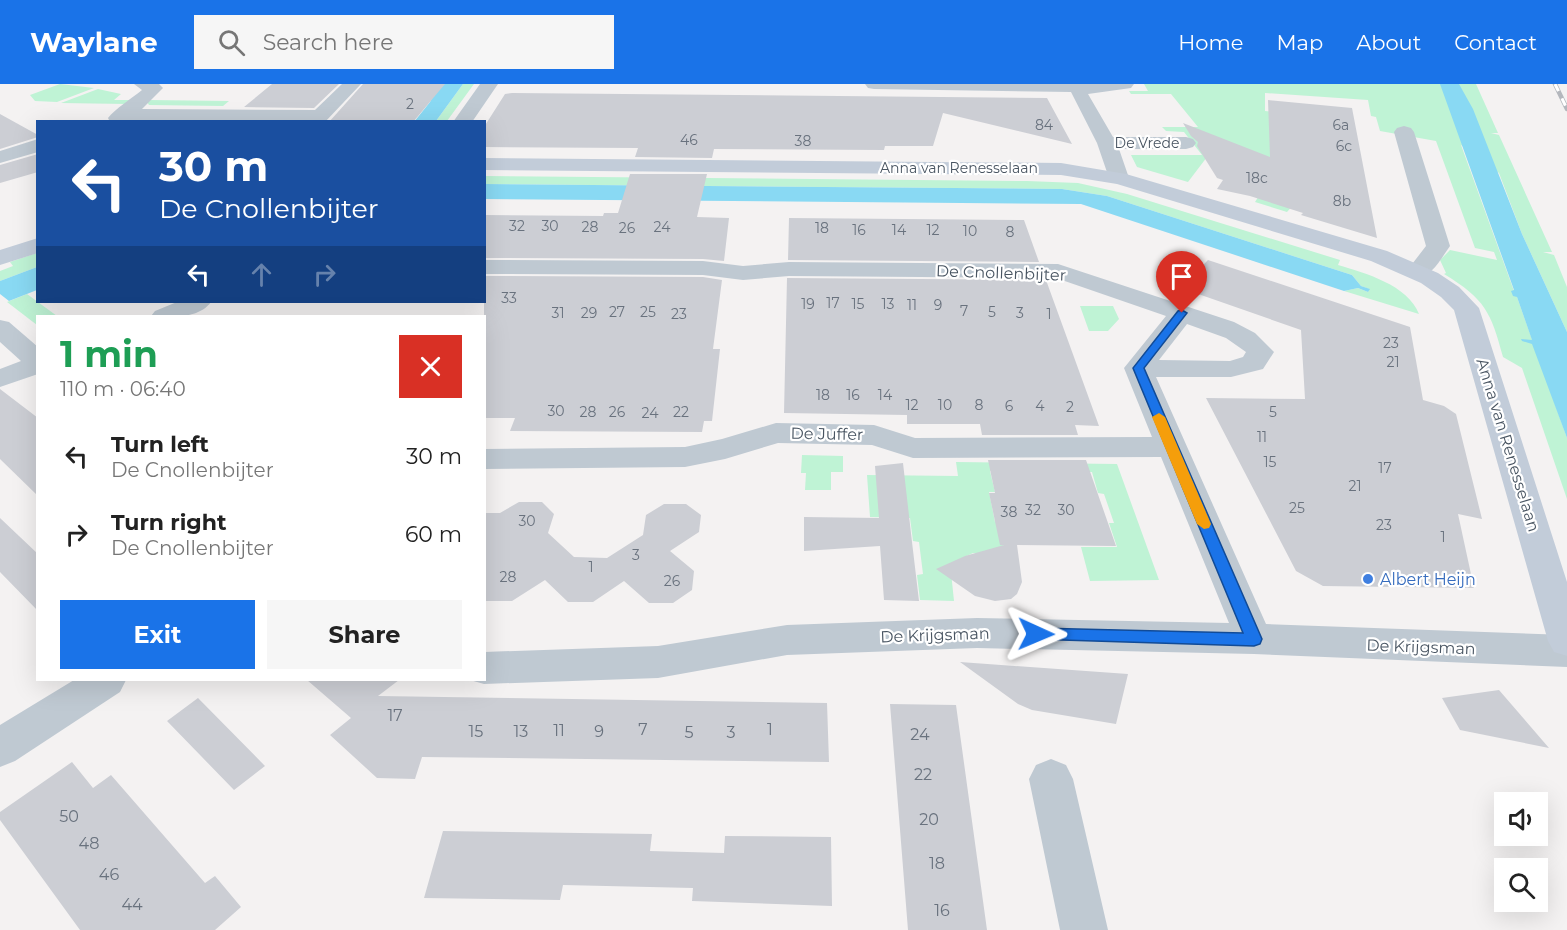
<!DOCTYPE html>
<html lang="en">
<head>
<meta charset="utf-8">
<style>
	body { margin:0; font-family:Montserrat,sans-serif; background:#f6f6f6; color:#222; height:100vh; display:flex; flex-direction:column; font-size:22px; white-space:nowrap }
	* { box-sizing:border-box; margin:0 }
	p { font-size:20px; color:#767676 }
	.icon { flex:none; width:33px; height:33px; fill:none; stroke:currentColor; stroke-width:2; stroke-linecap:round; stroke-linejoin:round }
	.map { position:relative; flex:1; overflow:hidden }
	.details { position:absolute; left:36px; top:231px; width:450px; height:366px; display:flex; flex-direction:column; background:#fff; border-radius:0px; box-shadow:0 6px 24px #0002 }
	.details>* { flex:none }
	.banner { position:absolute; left:36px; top:36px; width:450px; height:183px; border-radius:0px; box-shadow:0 6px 24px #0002; background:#1a4fa0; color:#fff; overflow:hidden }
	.fabs { position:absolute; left:1494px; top:708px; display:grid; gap:12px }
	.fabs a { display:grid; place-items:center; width:54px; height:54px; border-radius:0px; background:#fff; box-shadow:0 6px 24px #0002; font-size:30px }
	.pin { position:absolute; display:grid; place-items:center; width:51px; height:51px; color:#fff; margin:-62px -26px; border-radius:50% 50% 50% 0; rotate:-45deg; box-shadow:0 0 6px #0007 }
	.pin .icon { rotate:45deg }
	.me { position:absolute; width:66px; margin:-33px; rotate:91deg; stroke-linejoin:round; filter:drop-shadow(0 0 4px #0008) }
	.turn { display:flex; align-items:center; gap:21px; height:126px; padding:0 24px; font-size:27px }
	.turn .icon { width:78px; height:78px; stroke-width:2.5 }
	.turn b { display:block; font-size:42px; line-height:51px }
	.lanes { display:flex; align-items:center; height:57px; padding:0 24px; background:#0003; justify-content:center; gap:30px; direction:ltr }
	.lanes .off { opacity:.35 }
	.round { display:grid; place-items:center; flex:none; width:63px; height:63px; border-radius:0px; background:#f6f6f6 }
	.summary { display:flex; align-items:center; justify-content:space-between; height:102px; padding:0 24px }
	h1 { font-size:36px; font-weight:700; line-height:45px; color:#1e9e55 }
	.primary-button { display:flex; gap:12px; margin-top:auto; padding:12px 24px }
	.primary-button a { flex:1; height:69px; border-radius:0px; background:#1a73e8; color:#fff; font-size:24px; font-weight:700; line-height:69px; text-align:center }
	.primary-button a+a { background:#f6f6f6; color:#222 }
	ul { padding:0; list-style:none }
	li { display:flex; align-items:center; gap:18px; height:78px; padding:0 24px }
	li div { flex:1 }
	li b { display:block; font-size:22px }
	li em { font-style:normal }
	header { display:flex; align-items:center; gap:36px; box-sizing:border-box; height:84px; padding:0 30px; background:#1a73e8; color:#fff }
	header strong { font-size:28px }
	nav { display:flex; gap:33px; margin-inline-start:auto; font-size:21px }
	.search { width:420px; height:54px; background:#f6f6f6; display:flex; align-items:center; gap:15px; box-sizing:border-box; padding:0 21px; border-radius:0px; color:#767676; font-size:22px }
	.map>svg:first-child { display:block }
	.green { fill:#bff3d5 }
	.water { fill:#89d9f3 }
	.building { fill:#ccced4 }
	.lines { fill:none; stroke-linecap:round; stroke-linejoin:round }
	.street { fill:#bfc9d2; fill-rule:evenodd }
	.secondary { fill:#c2ccd9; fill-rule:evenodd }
	.rail-casing { stroke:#b4b7bd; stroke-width:4.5 }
	.rail { stroke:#fff; stroke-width:3; stroke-dasharray:8; stroke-linecap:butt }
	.route { fill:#1a73e8; stroke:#114b97; stroke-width:1.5 }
	.slow { fill:#f59e0b }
	.shop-dot { fill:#3f7fe0; stroke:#fff; stroke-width:2 }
	.labels { text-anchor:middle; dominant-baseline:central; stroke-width:4.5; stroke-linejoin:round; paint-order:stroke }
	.number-label { font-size:14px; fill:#69727e }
	.far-street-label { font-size:14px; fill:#485461; stroke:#fff }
	.street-label { font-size:16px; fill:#485461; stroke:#fff }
	.shop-label { font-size:16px; fill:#366cbe; stroke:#fff; text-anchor:start }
	.near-number-label { font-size:16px; fill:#69727e }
</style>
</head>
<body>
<header>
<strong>Waylane</strong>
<div class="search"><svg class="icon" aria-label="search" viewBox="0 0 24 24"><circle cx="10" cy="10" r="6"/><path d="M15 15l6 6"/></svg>Search here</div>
<nav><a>Home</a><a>Map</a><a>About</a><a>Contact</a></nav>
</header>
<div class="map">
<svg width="1567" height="846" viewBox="0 0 1567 846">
	<rect width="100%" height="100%" fill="#f4f2f2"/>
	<!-- green -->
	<path class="green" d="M60 0 94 4 57 18 35 17 30 11Z
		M463 0H474L447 37H436Z
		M1144 0H1476L1498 49H1491L1499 51 1552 168H1543L1554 171 1567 203V248L1522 150 1499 89 1461 61 1514 207H1512L1517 213 1567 354V415L1522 284 1503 273C1491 228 1485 215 1444 190L1446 189 1440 176 1450 166 1497 176 1494 168 1475 164 1436 57 1380 47 1376 33 1371 32 1368 16 1265 9V27L1298 31 1303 110 1287 128 1255 118 1264 104 1207 73 1188 98 1137 83 1131 71H1202L1184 48 1166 47 1162 43H1198L1171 10H1131L1129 7H1148Z
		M98 5 121 10 114 16H132L127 20 61 19Z
		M149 16 229 17 223 22 149 21 147 18Z
		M485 92 1027 97 1078 99 1127 110 1340 176 1338 181C1365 189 1408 201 1419 230L1344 207 1358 204 1368 208 1369 205 1361 202 1352 191 1107 112 1062 105 485 100Z
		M37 169V183L0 197V187L13 182 10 178Z
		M27 210 57 232H38L37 241 7 218Z
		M1080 222H1113L1119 235 1108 247H1089Z
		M802 371 843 372V388H831V406H805L806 389H801Z
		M956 378 1117 380 1159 496 1090 497 1081 463H1117L1109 439H1114L1104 410 1098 409 1092 388 990 387 995 408H989L995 438H1001L1005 461 985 470 973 469 958 476 951 488 954 517 920 516 917 491 923 490 919 458 913 457 910 434 870 433 867 391 958 392Z"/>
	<!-- water -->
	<path class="water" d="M439 0H463L436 37 414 38 430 18Z
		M1440 0H1459L1473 25 1522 150 1567 248V354L1532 260 1522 257 1521 255 1532 256 1517 213 1513 212 1511 207 1514 206Z
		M485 100 1062 105 1107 112 1352 191 1361 202 1370 205 1368 208 1358 204 1344 207 1081 120 485 115Z
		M37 183V206L9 217 0 210V197Z"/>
	<!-- building -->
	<path class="building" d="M272 0H339L314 24 244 23Z
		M363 0H445L413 38H329Z
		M512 9 1047 14 1072 60 943 29 933 62H885L884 66 714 65 712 74 635 73 638 64 484 63V43L505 10Z
		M1268 16 1352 24 1377 154 1301 131 1303 129 1250 112 1217 105 1223 96 1217 94 1197 62 1198 58 1191 52 1183 39 1270 73Z
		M0 30 38 51V53L0 65Z
		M38 70V88L0 99V81Z
		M630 90H707L697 133 729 134 724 177 703 175 484 174V131L603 132 604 129H618Z
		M789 134 1024 136 1039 178 788 176Z
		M1208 176 1410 243 1423 316 1444 322 1456 330 1482 435 1458 430 1474 504 1323 502 1296 487 1206 314 1305 315 1301 246 1181 204Z
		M484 192 703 193 722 196 713 265H720L712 337H704L702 348 510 347 515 334H484Z
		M787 194 1046 196 1099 342 1075 341 1078 351H982L980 340H907V331L784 329Z
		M0 305 38 334V412L0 375Z
		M988 376H1086L1116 462 1017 461 1022 498 1017 510 1011 515 995 517 975 512 936 485 965 472 1004 461H1000L989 409H995Z
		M903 379 912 458 919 517 884 516 880 462 804 467V433L879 434 875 382Z
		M519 418H542L554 430 548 449 574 473 607 474 643 451 646 431 664 420H686L701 431 699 448 670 467 694 487 692 506 673 519H649L624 497 593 518H568L545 496 512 517H484V429H500Z
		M0 434 38 470V527L0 488Z
		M960 578 1128 590 1116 640 1032 626 1018 620Z
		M307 596H399L378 612 827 619 829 678 422 673 415 695 377 694 330 651 351 634Z
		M1499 606 1549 664 1460 646 1442 614Z
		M198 614 265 682 234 706 167 637Z
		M890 620 956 621 987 846H908Z
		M72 678 93 704 111 691 205 799 215 792 241 823 215 846H80L0 736V728Z
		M443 747 652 750 650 767 724 769 725 752 831 753 832 822 692 817 693 804 563 801 560 816 424 814Z"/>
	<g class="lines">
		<!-- street -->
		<path class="street" d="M134 0H159L163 4 142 25 315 26 342 0H361L325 38 128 36 110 38 108 34C115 25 132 14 142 6Z
			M480 0H498L472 38H453Z
			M865 0H1134L1131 4 1088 10 1113 53H1186L1193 55 1196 59 1193 63 1186 65H1119L1129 94 1126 98 1119 100 1112 98 1109 94 1097 59 1071 8 874 5 868 4Z
			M1404 42 1411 44 1414 48 1450 162C1439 177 1430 198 1409 193L1406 188 1426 162 1394 48 1397 44Z
			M38 55V68L0 79V67Z
			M484 176 703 177 743 182 789 178 1058 180 1234 238 1255 249 1274 268 1263 285 1231 293H1156L1266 540 1567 551V583L1254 570 977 564 787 571 658 594 484 600 470 596H484V568L658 562 787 541 977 534 1229 539 1161 373 913 374 872 361 778 359 725 375 685 383 484 385V365L685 363 722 355 776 339 874 341 915 354 1152 353 1124 284 1166 232 1056 194 789 192 743 196 703 191 484 190ZM1187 240 1226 254 1246 268 1243 273 1230 277 1159 276Z
			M177 218H211C199 235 169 234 151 232L155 227Z
			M0 236 9 238 38 263V290L0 303V285L21 277 0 258Z
			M74 596H126L120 608 15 677 0 683V641Z
			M1051 675 1066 681 1073 695 1108 846H1060L1029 695 1036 681Z"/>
		<!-- secondary -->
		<path class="secondary" d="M484 74 1061 79 1126 90 1387 167 1438 189 1459 203 1479 224 1567 498V572L1554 568 1548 557 1454 226 1441 213 1421 199 1371 177 1117 100 1061 91 484 86Z
			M38 154V169L0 181V166Z"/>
		<!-- rail casing -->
		<g class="rail-casing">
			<path id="rail" d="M1555 0 1567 25"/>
		</g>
		<!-- rail -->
		<use href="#rail" class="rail"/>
	</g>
	<!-- route -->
	<path class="route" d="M1182 226 1187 229 1144 284 1262 555 1260 560 1254 562 1030 555 1028 550 1030 546 1036 544 1243 549 1133 284 1178 227Z"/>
	<!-- slow -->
	<path class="slow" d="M1159 329 1165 333 1211 440 1209 444 1204 445 1197 440 1152 333Z"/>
	<!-- markers -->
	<circle class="shop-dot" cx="1368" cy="495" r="6"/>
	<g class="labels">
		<!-- number labels -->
		<g class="number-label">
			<text x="410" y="20">2</text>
			<text x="1044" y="41">84</text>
			<text x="1341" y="41">6a</text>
			<text x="689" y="56">46</text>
			<text x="803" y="57">38</text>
			<text x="1344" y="62">6c</text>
			<text x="1257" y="94">18c</text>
			<text x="1342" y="117">8b</text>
			<text x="517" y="142">32</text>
			<text x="550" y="142">30</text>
			<text x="590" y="143">28</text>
			<text x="662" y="143">24</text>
			<text x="627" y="144">26</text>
			<text x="822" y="144">18</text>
			<text x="859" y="146">16</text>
			<text x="899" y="146">14</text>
			<text x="933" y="146">12</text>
			<text x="970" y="147">10</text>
			<text x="1010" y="148">8</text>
			<text x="509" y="214">33</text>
			<text x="833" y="219">17</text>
			<text x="808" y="220">19</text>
			<text x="858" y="220">15</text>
			<text x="888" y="220">13</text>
			<text x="912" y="221">11</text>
			<text x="938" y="221">9</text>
			<text x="964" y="227">7</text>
			<text x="617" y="228">27</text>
			<text x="648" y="228">25</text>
			<text x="992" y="228">5</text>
			<text x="558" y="229">31</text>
			<text x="589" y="229">29</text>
			<text x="1020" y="229">3</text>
			<text x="679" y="230">23</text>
			<text x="1049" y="230">1</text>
			<text x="1391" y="259">23</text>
			<text x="1393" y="278">21</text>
			<text x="823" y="311">18</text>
			<text x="853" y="311">16</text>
			<text x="885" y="311">14</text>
			<text x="912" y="321">12</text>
			<text x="945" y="321">10</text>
			<text x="979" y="321">8</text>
			<text x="1009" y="322">6</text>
			<text x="1040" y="322">4</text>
			<text x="1070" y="323">2</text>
			<text x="556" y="327">30</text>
			<text x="588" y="328">28</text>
			<text x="617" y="328">26</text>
			<text x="681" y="328">22</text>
			<text x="1273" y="328">5</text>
			<text x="650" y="329">24</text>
			<text x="1262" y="353">11</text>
			<text x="1270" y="378">15</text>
			<text x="1385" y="384">17</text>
			<text x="1355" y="402">21</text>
			<text x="1297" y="424">25</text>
			<text x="1033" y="426">32</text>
			<text x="1066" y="426">30</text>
			<text x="1009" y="428">38</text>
			<text x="527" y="437">30</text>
			<text x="1384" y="441">23</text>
			<text x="1443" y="453">1</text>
			<text x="636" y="471">3</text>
			<text x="591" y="483">1</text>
			<text x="508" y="493">28</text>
			<text x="672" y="497">26</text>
		</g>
		<!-- far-street labels -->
		<g class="far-street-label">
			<text x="1147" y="59">De Vrede</text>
			<text x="959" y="84">Anna van Renesselaan</text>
		</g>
		<!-- street labels -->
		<g class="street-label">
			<text transform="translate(1001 189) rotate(2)">De Cnollenbijter</text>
			<text transform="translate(827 350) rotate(1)">De Juffer</text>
			<text transform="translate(1508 361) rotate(73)">Anna van Renesselaan</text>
			<text transform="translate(935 551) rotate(-2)">De Krijgsman</text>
			<text transform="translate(1421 563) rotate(2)">De Krijgsman</text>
		</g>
		<!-- shop labels -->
		<g class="shop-label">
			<text x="1380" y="495">Albert Heijn</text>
		</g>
		<!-- near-number labels -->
		<g class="near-number-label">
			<text x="395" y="631">17</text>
			<text x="643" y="645">7</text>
			<text x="770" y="645">1</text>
			<text x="559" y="646">11</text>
			<text x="476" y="647">15</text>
			<text x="521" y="647">13</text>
			<text x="599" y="647">9</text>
			<text x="689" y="648">5</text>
			<text x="731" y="648">3</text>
			<text x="920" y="650">24</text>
			<text x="923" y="690">22</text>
			<text x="69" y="732">50</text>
			<text x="929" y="735">20</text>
			<text x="89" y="759">48</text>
			<text x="937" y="779">18</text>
			<text x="109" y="790">46</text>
			<text x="132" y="820">44</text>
			<text x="942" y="826">16</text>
		</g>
	</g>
</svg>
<div class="fabs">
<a><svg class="icon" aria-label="sound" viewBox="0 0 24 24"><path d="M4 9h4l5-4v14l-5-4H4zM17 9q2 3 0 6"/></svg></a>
<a><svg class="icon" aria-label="search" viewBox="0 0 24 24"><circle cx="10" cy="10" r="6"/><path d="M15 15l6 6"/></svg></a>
</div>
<div class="pin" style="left:1182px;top:229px;background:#d93025"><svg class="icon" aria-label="arrive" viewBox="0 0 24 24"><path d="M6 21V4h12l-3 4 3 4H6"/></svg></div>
<svg class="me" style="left:1036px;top:550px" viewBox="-20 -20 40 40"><path d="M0-17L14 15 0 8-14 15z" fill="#1a73e8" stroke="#fff" stroke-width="4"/></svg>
<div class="banner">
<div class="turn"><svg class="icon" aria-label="left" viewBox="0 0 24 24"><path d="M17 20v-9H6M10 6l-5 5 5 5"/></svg><div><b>30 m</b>De Cnollenbijter</div></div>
<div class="lanes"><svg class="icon" aria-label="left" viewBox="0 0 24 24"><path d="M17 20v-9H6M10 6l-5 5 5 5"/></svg><svg class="icon off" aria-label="ahead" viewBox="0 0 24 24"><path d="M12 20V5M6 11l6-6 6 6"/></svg><svg class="icon off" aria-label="right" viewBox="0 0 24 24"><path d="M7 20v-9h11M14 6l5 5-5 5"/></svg></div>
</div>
<section class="details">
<div class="summary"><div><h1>1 min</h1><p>110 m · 06:40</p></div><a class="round" style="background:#d93025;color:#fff"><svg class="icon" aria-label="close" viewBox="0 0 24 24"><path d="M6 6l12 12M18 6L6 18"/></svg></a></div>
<ul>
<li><svg class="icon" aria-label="left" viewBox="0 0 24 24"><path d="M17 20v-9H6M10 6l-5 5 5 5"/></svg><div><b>Turn left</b><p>De Cnollenbijter</p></div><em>30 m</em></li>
<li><svg class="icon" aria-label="right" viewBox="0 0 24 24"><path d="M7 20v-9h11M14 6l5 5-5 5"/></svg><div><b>Turn right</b><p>De Cnollenbijter</p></div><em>60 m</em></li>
</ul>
<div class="primary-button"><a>Exit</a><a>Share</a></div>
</section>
</div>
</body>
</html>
